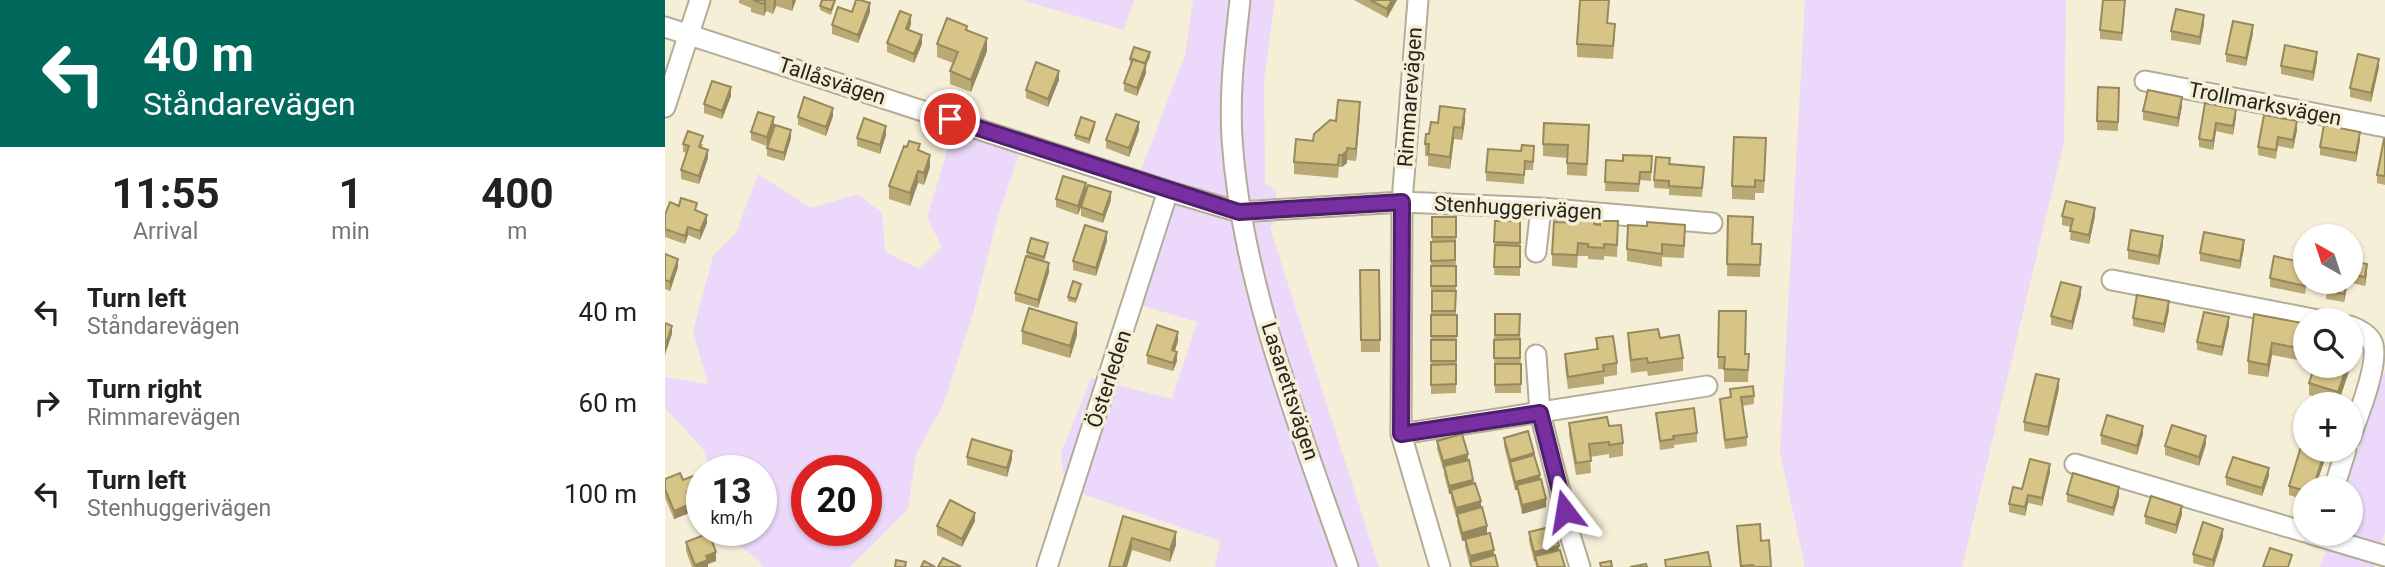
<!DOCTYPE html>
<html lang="en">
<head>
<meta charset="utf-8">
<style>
	body { margin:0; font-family:Roboto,sans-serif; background:#f2f2f2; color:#222; height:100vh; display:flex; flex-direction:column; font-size:26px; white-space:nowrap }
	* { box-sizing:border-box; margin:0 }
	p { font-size:23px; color:#767676 }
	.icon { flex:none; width:38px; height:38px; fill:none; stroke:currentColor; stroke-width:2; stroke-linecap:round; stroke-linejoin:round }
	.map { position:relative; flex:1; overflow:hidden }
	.panel { display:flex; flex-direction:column; background:#fff; width:665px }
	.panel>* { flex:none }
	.guide { background:#00695c; color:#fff; overflow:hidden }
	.needle { width:46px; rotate:321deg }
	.controls { position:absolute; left:1628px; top:224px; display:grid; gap:14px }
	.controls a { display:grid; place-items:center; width:70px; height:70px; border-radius:50%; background:#fff; box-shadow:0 2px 5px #0004; font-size:35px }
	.speed { position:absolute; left:21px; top:455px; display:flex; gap:14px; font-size:35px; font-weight:700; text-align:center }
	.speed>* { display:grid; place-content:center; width:91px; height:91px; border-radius:50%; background:#fff; box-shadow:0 2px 5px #0004; line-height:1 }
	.speed small { font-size:18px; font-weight:400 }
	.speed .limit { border:10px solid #d22; background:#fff; color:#111 }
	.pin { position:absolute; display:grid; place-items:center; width:60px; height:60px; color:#fff; margin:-30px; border:4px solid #fff; border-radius:50%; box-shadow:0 2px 7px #0007 }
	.me { position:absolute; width:77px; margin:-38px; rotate:346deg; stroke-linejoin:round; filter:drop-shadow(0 0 5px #0008) }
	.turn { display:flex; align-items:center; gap:24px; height:147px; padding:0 28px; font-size:32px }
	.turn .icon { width:91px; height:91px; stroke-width:2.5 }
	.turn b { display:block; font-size:49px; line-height:60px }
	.eta { display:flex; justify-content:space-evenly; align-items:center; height:119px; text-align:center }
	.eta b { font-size:42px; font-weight:700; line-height:49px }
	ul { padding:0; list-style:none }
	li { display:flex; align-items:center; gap:21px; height:91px; padding:0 28px }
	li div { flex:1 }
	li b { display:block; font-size:26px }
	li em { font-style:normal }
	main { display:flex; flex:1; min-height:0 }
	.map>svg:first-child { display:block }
	.green { fill:#ebd8fa; fill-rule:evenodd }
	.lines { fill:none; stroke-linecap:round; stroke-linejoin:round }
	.minor-casing { stroke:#b3ac96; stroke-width:23 }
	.minor { stroke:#fff; stroke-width:19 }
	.wall { fill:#b9a974 }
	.shaded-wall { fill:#96895e }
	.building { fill:#d7c487; stroke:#96895e; stroke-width:2 }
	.route-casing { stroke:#4d1f69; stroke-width:18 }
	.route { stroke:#772fa1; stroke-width:12 }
	.labels { text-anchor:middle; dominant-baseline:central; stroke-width:7; stroke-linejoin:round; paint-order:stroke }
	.street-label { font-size:21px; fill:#27241c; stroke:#f6efd8 }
</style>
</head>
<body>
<main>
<section class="panel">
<div class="guide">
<div class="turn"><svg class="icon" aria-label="left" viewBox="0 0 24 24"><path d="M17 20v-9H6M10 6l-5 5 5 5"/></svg><div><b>40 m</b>Ståndarevägen</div></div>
</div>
<div class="eta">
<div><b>11:55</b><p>Arrival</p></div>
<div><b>1</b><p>min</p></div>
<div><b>400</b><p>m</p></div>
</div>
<ul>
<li><svg class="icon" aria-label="left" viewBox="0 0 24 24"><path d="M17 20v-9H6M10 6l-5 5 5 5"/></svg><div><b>Turn left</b><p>Ståndarevägen</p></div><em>40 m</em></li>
<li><svg class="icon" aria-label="right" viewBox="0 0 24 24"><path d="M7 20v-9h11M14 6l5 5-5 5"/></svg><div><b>Turn right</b><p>Rimmarevägen</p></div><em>60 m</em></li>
<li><svg class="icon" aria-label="left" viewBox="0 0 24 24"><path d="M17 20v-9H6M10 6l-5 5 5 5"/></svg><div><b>Turn left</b><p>Stenhuggerivägen</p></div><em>100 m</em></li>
</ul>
</section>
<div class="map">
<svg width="1720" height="567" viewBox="0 0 1720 567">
	<rect width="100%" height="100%" fill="#f6efd8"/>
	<!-- green -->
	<path class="green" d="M356 0H469L459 30Z
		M528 0H610L599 79 600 183 611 191 612 218 605 228 714 567H550L555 541 400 488 396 453 426 378 507 399 532 322 475 305 504 211 476 170 520 55Z
		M1140 0H1401L1399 142 1297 567H1140L1115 452Z
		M297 114 361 134 333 216 308 313 279 403 251 454 243 509 185 567H98L93 560 75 546 69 530H96V471H46L38 449 0 408V377L43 384 28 331 48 256 71 233 93 174 146 208 193 194 217 213 220 252 255 269 277 247 262 218 288 131ZM142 471H201V530H142Z
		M1720 370V532L1709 567H1655L1666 534H1685V488H1681Z"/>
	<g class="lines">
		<!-- minor casing -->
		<g class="minor-casing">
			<path id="minor" d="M575 0C570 46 564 91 567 138 576 282 636 431 683 567
				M753 0 737 202 736 434 775 567
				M0 27 503 191 574 212 737 202 876 208 1047 223
				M1480 81 1720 127
				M0 107 35 0
				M871 252 876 208
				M1447 280 1653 320
				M1685 326C1693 329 1703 334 1707 342 1716 360 1692 419 1685 438
				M871 355 875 413 900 511
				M736 434 1042 386
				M1410 464 1640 532
				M1669 488 1681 450
				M1646 534 1720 556
				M906 538 915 567
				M382 567 503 191"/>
		</g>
		<!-- minor -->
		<use href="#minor" class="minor"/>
	</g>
	<!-- wall -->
	<path class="wall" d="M74 0H131L127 11 111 6 108 14 101 11 99 16 86 12V8L74 3Z
		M171 0 166 15 155 10V6Z
		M689 0H732L722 18Z
		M944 0 943 23 950 36 948 59 912 57V44Z
		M1460 6 1457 41 1435 39V30Z
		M187 12H205L193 43 167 34V25Z
		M246 24 244 30 257 44 249 63 222 52V43Z
		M1539 24 1535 45 1506 40V31Z
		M302 31 322 51 306 92 285 84V71L288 63 272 57V44Z
		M1588 33 1581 66 1561 62V54Z
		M485 57 481 65V73L472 96 459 91V83L466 64 465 63V59Z
		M1652 61 1648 81 1616 74V66Z
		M1714 67 1706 102 1685 97V88Z
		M394 80 383 107 361 98V90Z
		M1433 87 1454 88 1453 131 1432 130Z
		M66 96 57 119 39 113V104Z
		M1540 103 1571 117 1568 135 1551 131 1548 150 1534 147V139Z
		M1517 106 1513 127 1478 120V111Z
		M695 114 691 161 682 160V163L677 167H674L673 178 629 174V162L671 121Z
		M168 116 161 136 133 125V117Z
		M800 121 797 140 789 139 785 169 763 166V156H760V144L764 134 773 123Z
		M109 126 102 146 86 140V132Z
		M430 126 424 144 410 139V135Z
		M474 130 464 157 441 148V140Z
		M1632 130 1628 149 1613 146 1611 159 1593 155V147Z
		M221 135 215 154 192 146V138Z
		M924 137 922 176 902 175V158L878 156V144Z
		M126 138 119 161 102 156V148Z
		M1720 139V185L1712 183V175Z
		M1695 140 1691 162 1655 155V147Z
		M18 144H38L37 148 43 158 34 184 16 179V170L22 153 18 152Z
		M1101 150 1099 193H1090V200L1067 199V186Z
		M255 151 265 167 259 185 253 183 245 206 224 199V186Z
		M869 155 868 170H860L859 184 821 181V172Z
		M987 156 986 181 975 180 974 192 940 191 941 160 958 161Z
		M1005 164 1039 175 1037 197 1004 195V189L989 188V180Z
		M421 191 446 200 438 223 416 216V208L413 215 391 207V199Z
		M14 206 32 211 42 223 35 240 23 235 20 244 0 237V215Z
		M1063 216 1088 244H1096L1095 277 1062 276Z
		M1397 216H1430L1424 244 1405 240 1406 227 1397 225Z
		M767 217H791V245H790L791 266V315H792L791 393 766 394V242H767Z
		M830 221H855V276L829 275Z
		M930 224 953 234 952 257 939 256V260L923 259V256H913L912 268 887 266V254Z
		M1020 237 1019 258 997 257V267L962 261V249Z
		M442 241 431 276 408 270V261Z
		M1498 245 1494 265 1463 259V250Z
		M383 248 379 262 384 272 373 308 350 301V293L362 257V252Z
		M1579 248 1575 269 1535 261V253Z
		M0 254 13 267 5 291 0 289Z
		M1685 261 1702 273 1700 286 1683 282 1679 302 1661 299 1663 282H1685Z
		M695 270H714L715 352H696Z
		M1605 278 1642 282 1640 294 1605 287Z
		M416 288 411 303 403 301V297Z
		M1416 295 1407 330 1386 325V316Z
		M1504 310 1499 333 1468 326V318Z
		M1054 311 1080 354H1084L1083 382H1059V369H1053Z
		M830 314H855L856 393H830L829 348Z
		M1589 314 1637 336 1633 360 1607 355 1603 377 1583 374V361Z
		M1564 325 1557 356 1532 350V342Z
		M357 331 412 335 405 358 357 344Z
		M963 333 995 338 1018 358V371L983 376 982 371 966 373 963 346Z
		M931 338 952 363V375L939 377V384L903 389 900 367V354L931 349Z
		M513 341 510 351 512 361 508 371 482 364V355Z
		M1689 356 1673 404 1644 395V383L1660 372Z
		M1394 388 1383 436 1359 431V422Z
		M1065 389 1089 396V404L1077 406 1082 437V446L1060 449 1055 407V399L1065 397Z
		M991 413 1032 433V442L1009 445V448L995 450Z
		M904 423 944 426 958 443V456L944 458V454L925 457 926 473 911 475 904 435Z
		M1478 434 1472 455 1436 444V435Z
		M839 438 869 455 881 507 857 514 852 490H850L839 446Z
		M772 441 803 460 822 533 833 567H805L800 547V541H797L792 522V516L791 517 786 498V494H784L779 474V469H778L772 449Z
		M1541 444 1534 466 1500 455V446Z
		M302 457 347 459 342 477 302 465Z
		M1660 459 1650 488H1640V500L1624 495V486Z
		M1385 472 1377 506 1363 503 1360 516 1344 512V504L1357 489Z
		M1604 476 1597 496 1561 485V477Z
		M0 479 18 480 33 496 25 499 27 512 9 519 0 498Z
		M1402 494 1454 496 1448 516 1402 502Z
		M1517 514 1511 534 1480 524V516Z
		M458 516 511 545 505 562 467 550Z
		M310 521 297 547 272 535V526Z
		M1072 526 1106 567H1075L1072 539Z
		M864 532 894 550 900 567H871L870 561H869L864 541Z
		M1558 537 1549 567H1542L1528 563V554Z
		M21 542 51 561 43 564V567H27L21 551Z"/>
	<!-- shaded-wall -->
	<path class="shaded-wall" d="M101 0V11L99 16V4Z
		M109 0H111V6L108 14Z
		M127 0H131L127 11Z
		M727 0H732L722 18V9Z
		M205 3V12L193 43V35Z
		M246 15V24L241 38V29Z
		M1539 15V24L1535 45V37Z
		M1588 25V33L1581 66V58Z
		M257 35V44L249 63V54Z
		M322 38V51L306 92V80Z
		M485 52V57L481 65V73L472 96V88Z
		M1652 52V61L1648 81V72Z
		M1714 59V67L1706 102V93Z
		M394 71V80L383 107V99Z
		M66 87V96L57 119V111Z
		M1517 97V106L1513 127V118Z
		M695 102V114L691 161V149Z
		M168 108V116L161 136V127Z
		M800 109V121L797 140V128Z
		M1571 109V117L1568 135V126Z
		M109 117V126L102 146V137Z
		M1632 121V130L1628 149V140Z
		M430 122V126L424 144V139Z
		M474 122V130L464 157V148Z
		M1551 123V131L1548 150V141Z
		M221 126V135L215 154V145Z
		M789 127V139L785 169V157Z
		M126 130V138L119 161V153Z
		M1695 132V140L1691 162V153Z
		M43 150V158L34 184V176Z
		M682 151V163L677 167V155Z
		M265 155V167L259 185V173Z
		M253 171V183L245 206V193Z
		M421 183V192L413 215V206Z
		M446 192V200L438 223V215Z
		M1430 208V216L1424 244V235Z
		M42 215V223L35 240V231Z
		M23 227V235L20 244V236Z
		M442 232V241L431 276V268Z
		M1498 236V245L1494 265V256Z
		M1579 240V248L1575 269V261Z
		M13 259V267L5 291V282Z
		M384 263V272L373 308V300Z
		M1702 264V273L1700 286V277Z
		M1682 282H1683L1679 302V294Z
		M1416 287V295L1407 330V322Z
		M1504 301V310L1499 333V324Z
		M1564 317V325L1557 356V347Z
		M412 323V335L405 358V346Z
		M1637 323V336L1633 360V348Z
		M7 326V334L0 355V347Z
		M513 332V341L507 359V350Z
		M1607 343V355L1603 377V365Z
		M1689 343V356L1673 404V392L1682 366H1685V354Z
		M512 352V361L508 371V363Z
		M1394 379V388L1383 436V427Z
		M1478 426V434L1472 455V446Z
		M1541 436V444L1534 466V457Z
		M347 451V459L342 477V468Z
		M1660 451V459L1650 488H1648Z
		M869 453V461L845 463V460Z
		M803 454V463L779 466V469H778V461Z
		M1385 464V472L1377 506V498Z
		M1604 468V476L1597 496V488Z
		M875 475V484L852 485V490H850V482Z
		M808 480V488L786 490V494H784V486Z
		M1454 487V496L1448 516V508Z
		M33 488V496L22 501V492Z
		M1363 495V503L1360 516V507Z
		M881 499V507L857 514V505Z
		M816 501V510L791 517V508Z
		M27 503V512L9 519V511Z
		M1517 506V514L1511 534V525Z
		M310 513V521L297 547V539Z
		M822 526V535L797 541V533Z
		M1558 529V537L1548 567V560Z
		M511 532V545L505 562V550Z
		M467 538V550L462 567H458Z
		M894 546V555L870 556V561H869V552Z
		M829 550V558L805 564V556Z
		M51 552V561L43 564V567H30V565L41 556Z"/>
	<!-- building -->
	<path class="building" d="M88 0H100L99 4Z
		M157 0H170L166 10 155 6Z
		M191 0H195L205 3 193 35 167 25 173 7 187 12Z
		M705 0H727L722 9Z
		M915 0H944L942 23 950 24 948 46 912 44Z
		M1438 0H1460L1457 33 1435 30Z
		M1511 9 1539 15 1535 37 1506 31Z
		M235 11 246 15 241 29 257 35 249 54 222 43Z
		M282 18 302 26 301 30 322 38 306 80 285 71 293 52 272 44Z
		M1568 21 1588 25 1581 58 1561 54Z
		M1620 45 1652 52 1648 72 1616 66Z
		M469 47 485 52 480 63 465 59Z
		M1693 54 1714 59 1706 93 1685 88Z
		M468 59 481 64 472 88 459 83Z
		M371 62 394 71 383 99 361 90Z
		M47 81 66 87 57 111 39 104Z
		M1433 87 1454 88 1453 122 1432 121Z
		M1483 90 1517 97 1513 118 1478 111Z
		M139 97 168 108 161 127 133 117Z
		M673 100 695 102 691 149 682 148V151L677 155H674L673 165 629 162 631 139 648 141 649 134 665 120 671 121Z
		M1540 103 1571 109 1568 126 1551 123 1548 141 1534 139Z
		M775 106 800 109 797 128 789 127 785 157 763 154 764 144H760L761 134H764L766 122 773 123Z
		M93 112 109 117 102 137 86 132Z
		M451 114 474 122 464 148 441 140Z
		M1599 115 1632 121 1628 140 1613 137 1611 150 1593 147Z
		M416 117 430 122 424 139 410 135Z
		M199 118 221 126 215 145 192 138Z
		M879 123 924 125 922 164 902 163 903 145 878 144Z
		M110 125 126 130 119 153 102 148Z
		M1659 125 1695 132 1691 153 1655 147Z
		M23 131 38 136 34 147 43 150 34 176 16 170 24 146 18 144Z
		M1069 137 1101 138 1099 181 1090 180V187L1067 186Z
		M1719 139H1720V176L1712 175Z
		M244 141 255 144 253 150 265 155 259 173 253 171 245 193 224 186 239 146 242 147Z
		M857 145 869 146 868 162 860 161 859 175 821 172 823 149 856 151Z
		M958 155 987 156 986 172H975L974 184 940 182 941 160 958 161Z
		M991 157 1005 158 1004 164 1039 167 1037 188 1004 186V181L989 180Z
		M398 176 421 183 413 206 391 199Z
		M423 185 446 192 438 215 416 207Z
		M16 198 32 203 30 210 42 215 35 231 23 227 20 236 0 229V215L5 202 14 206Z
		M1401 201 1430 208 1424 235 1405 231 1408 219 1397 216Z
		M910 215 930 216 929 224 935 225V221H953L952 245 939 244V248L923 247V244L913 243 912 255 887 254 889 222 910 223Z
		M1063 216 1088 217 1087 244H1096L1095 265 1062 264Z
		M767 217H791V237H767Z
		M830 221H855V243L829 242Z
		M982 222 1020 225 1019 246 997 244V254L962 249 963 225 982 226Z
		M420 225 442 232 431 268 408 261Z
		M1466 230 1498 236 1494 256 1463 250Z
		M1539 232 1579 240 1575 261 1535 253Z
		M366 238 383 243 379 257 362 252Z
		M790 241V260L766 261V242Z
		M830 245 855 246V267H829Z
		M0 254 13 259 5 282 0 280Z
		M361 256 384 263 373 300 350 293Z
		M1609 256 1640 263V286L1605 278Z
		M1685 261 1702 264 1700 277 1685 274Z
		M766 266H791V286H766Z
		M695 270H714L715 340H696Z
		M408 281 416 284 411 299 403 297Z
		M1396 282 1416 287 1407 322 1386 316Z
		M1663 282H1682L1679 294 1661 290Z
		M767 291H791L790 311H767Z
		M1472 295 1504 301 1499 324 1468 318Z
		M364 308 412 323 405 346 357 331Z
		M1054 311H1081L1080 354H1084L1083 370 1059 369 1060 357H1053Z
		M1539 312 1564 317 1557 347 1532 342Z
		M830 314H855L854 335H830Z
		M1589 314 1637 323 1633 348 1607 343 1603 365 1583 361Z
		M766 315H792V336H766Z
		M0 323 7 326 0 347Z
		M492 325 513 332 507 350 512 352 508 363 482 355Z
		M993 329 995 338 1014 335 1018 358 983 363 982 358 966 360 963 333Z
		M948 336 952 363 938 365 939 371 903 377 900 354 933 349 931 338Z
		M855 339V358H829V340Z
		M766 340H791V361H766Z
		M1685 342 1689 343 1685 354Z
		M791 364V384L766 385V365Z
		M830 364H856V384L830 385Z
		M1662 366H1682L1673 392 1644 383 1649 368 1660 372Z
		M1371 374 1394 379 1383 427 1359 422Z
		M1088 386 1089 396 1076 397 1082 437 1060 440 1055 399 1066 397 1065 389Z
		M1029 408 1032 433 1008 436 1009 439 995 441 991 413Z
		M1442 415 1478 426 1472 446 1436 435Z
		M942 417 944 426 956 425 958 443 944 445V442L924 444 926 461 911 463 904 423Z
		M1507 425 1541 436 1534 457 1500 446Z
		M863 431 869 453 845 460 839 438Z
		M797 434 803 454 778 461 772 441Z
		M307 439 347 451 342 468 302 457Z
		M1637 443 1640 444V450L1660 451 1648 488H1640V491L1624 486Z
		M869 455 875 475 850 482 845 462Z
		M1568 457 1604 468 1597 488 1561 477Z
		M1365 459 1385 464 1377 498 1363 495 1360 507 1344 504 1348 487 1357 489Z
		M804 460 808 480 784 486 779 466Z
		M15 473 18 480 28 476 33 488 22 492 27 503 9 511 0 489V479Z
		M1408 473 1454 487 1448 508 1402 494Z
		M876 479 881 499 857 505 852 485Z
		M810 483 816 501 791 508 786 490Z
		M1486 496 1517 506 1511 525 1480 516Z
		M285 500 310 513 297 539 272 526Z
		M817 507 822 526 797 533 792 514Z
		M458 516 511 532 505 550 467 538 458 567H444Z
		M1538 522 1558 529 1548 560 1528 554Z
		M1095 524 1096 541 1104 540 1106 567H1089L1088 565 1076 566 1072 526Z
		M889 526 894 546 869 552 864 532Z
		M44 533 51 552 41 556 43 560 30 565 21 542Z
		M825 533 829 550 805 556 800 539Z
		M1605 548 1627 555 1623 567H1598Z
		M895 550 900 567H873L870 556Z
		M1043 552 1046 567H1001L1000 560Z
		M830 555 833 567H807L805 562Z
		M278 558 295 566 294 567H273Z
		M231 560 241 562 240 567H230Z
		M259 561 270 567H256Z
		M946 561 947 567H936L935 563Z
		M981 564 982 567H965Z"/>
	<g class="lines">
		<!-- route casing -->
		<g class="route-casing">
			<path id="route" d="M285 119 574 212 737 202 736 434 875 413 900 511"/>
		</g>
		<!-- route -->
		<use href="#route" class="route"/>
	</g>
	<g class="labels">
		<!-- street labels -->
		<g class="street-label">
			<text transform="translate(167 81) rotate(18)">Tallåsvägen</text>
			<text transform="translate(745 97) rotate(-86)">Rimmarevägen</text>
			<text transform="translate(1600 104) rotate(11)">Trollmarksvägen</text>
			<text transform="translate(853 208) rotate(3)">Stenhuggerivägen</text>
			<text transform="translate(444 379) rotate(-72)">Österleden</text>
			<text transform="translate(625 391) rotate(72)">Lasarettsvägen</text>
		</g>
	</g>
</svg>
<div class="controls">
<a><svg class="needle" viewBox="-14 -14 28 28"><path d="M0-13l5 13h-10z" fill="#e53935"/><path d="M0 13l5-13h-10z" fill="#767676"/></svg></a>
<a><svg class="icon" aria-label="search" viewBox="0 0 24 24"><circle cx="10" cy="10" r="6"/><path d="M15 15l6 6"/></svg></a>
<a>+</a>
<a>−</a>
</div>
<div class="speed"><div>13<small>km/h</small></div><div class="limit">20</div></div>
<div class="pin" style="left:285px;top:119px;background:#d93025"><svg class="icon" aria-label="arrive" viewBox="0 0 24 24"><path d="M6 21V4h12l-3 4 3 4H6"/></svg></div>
<svg class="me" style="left:900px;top:511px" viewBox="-20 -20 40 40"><path d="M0-17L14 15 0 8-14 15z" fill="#772fa1" stroke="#fff" stroke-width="4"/></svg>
</div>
</main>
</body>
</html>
